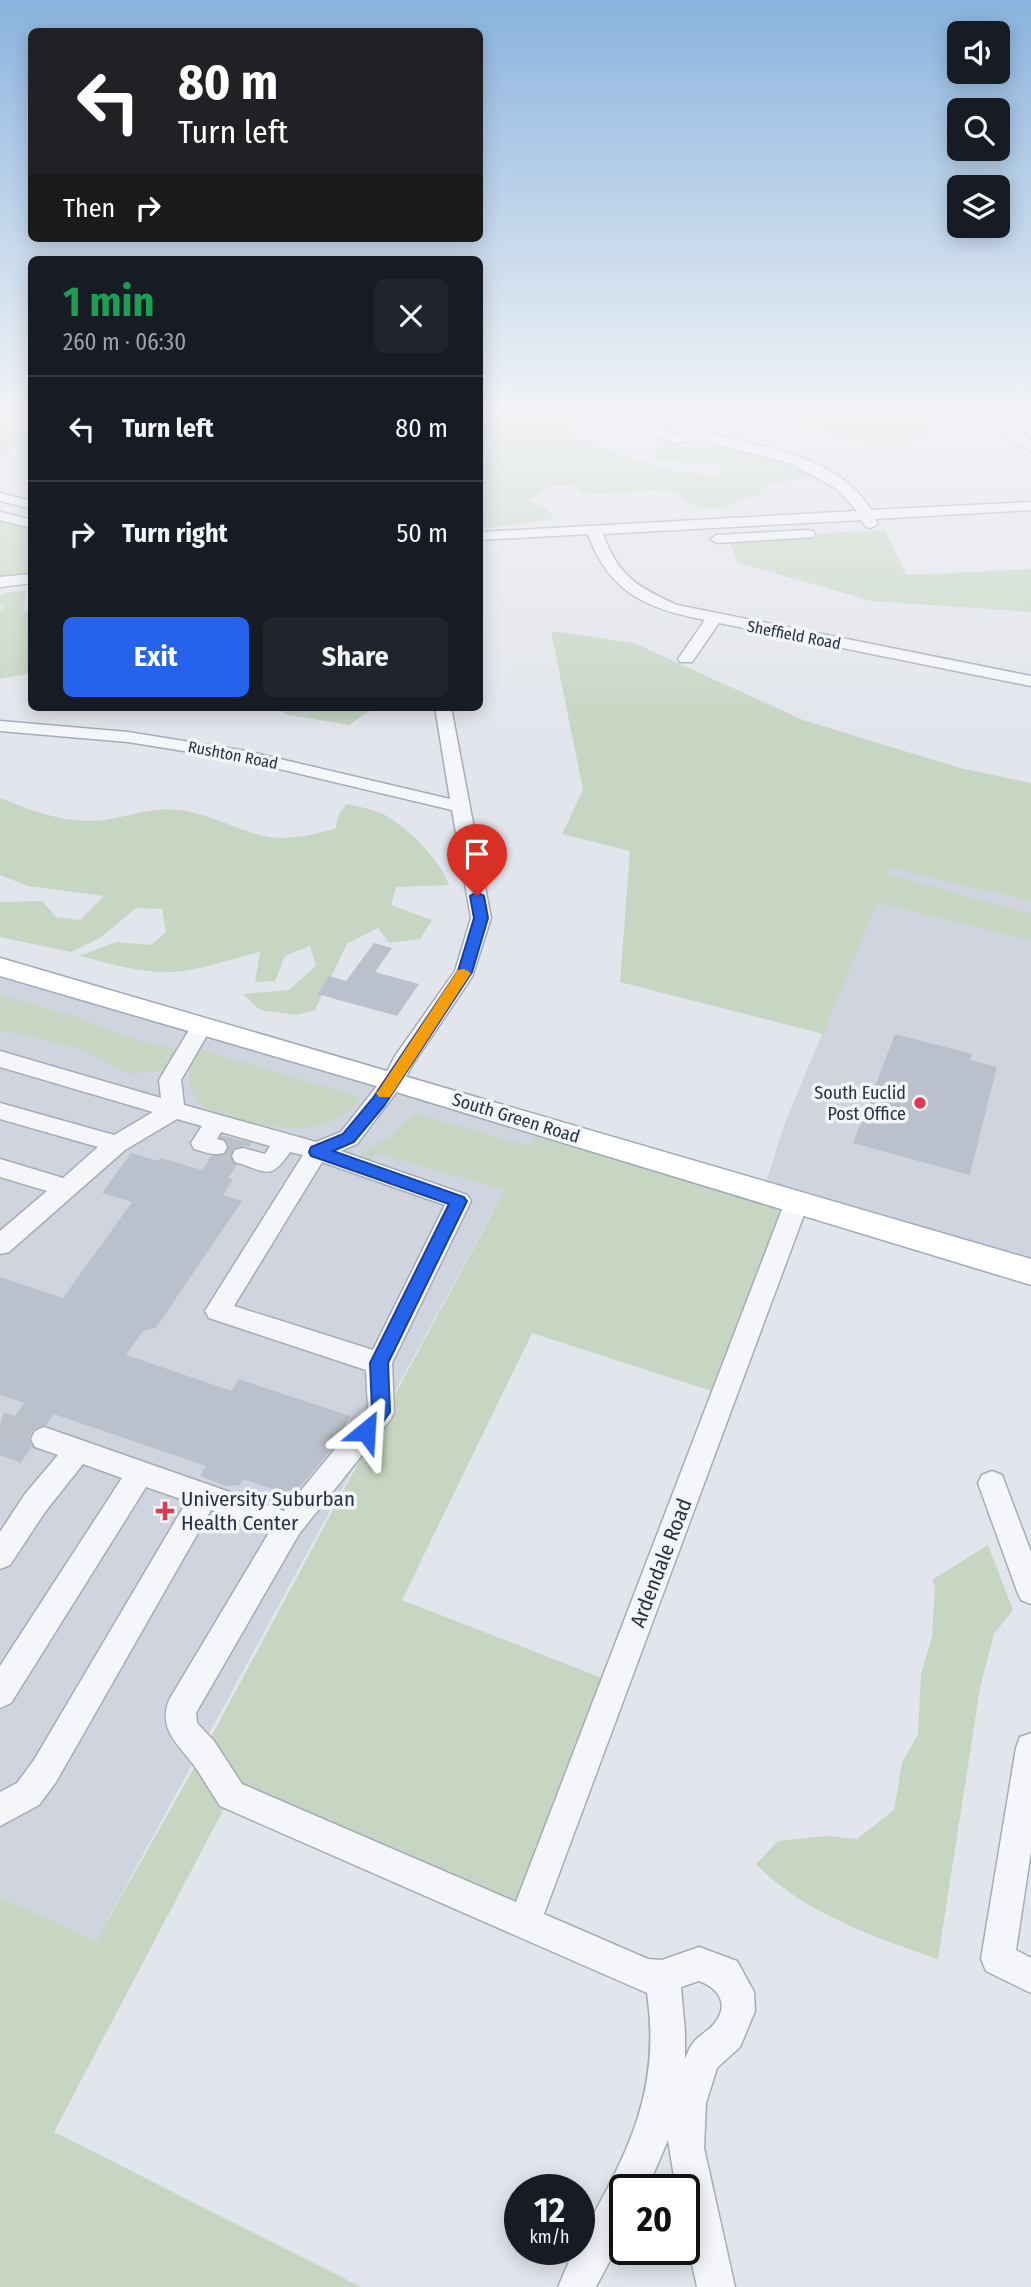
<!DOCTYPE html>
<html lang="en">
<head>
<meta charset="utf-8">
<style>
	body { margin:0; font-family:"Fira Sans Condensed",sans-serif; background:#20242c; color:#f1f3f6; height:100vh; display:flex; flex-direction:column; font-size:26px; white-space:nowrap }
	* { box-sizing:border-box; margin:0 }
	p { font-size:23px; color:#9ea1a6 }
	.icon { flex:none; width:38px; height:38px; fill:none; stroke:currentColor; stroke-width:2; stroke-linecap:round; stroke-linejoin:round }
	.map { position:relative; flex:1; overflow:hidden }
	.panel { position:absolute; left:28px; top:256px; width:455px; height:455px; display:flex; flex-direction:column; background:#171b24; border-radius:10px; box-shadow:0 4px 18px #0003 }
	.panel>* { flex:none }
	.hud { position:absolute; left:28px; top:28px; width:455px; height:214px; border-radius:10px; box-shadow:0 4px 18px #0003; background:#202124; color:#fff; overflow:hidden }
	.tools { position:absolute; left:947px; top:21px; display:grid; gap:14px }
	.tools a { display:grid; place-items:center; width:63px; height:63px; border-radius:10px; background:#171b24; box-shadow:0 4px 18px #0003; font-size:35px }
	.speed { position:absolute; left:504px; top:2174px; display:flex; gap:14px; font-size:35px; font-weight:700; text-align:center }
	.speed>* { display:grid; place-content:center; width:91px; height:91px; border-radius:50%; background:#171b24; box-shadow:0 4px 18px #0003; line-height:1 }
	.speed small { font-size:18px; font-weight:400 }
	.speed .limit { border:4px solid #111; border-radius:10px; background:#fff; color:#111 }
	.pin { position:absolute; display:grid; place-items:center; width:60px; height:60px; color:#fff; margin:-72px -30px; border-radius:50% 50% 50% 0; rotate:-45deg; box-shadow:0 0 7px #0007 }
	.pin .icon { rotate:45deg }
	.me { position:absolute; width:77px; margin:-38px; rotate:27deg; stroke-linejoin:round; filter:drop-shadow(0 0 5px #0008) }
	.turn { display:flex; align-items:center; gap:24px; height:147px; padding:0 35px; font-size:32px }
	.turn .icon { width:91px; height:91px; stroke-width:2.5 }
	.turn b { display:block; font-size:49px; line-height:60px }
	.then { display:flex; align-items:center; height:66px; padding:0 35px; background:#0003; gap:14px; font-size:26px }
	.round { display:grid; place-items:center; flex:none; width:74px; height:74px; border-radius:10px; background:#20242c }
	.head { display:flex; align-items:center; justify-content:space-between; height:119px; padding:0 35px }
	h1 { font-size:42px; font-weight:700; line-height:52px; color:#1e9e55 }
	.primary-button { display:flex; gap:14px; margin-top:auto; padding:14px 35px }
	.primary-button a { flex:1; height:80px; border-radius:10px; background:#2563eb; color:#fff; font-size:28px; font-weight:700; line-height:80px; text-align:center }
	.primary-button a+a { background:#20242c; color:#f1f3f6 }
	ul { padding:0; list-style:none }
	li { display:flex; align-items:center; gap:21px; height:105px; padding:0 35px; border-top:2px solid #363941 }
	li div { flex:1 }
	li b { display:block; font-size:26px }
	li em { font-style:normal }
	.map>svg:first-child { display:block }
	.built { fill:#d0d4de }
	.green { fill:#c6d6c2 }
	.building { fill:#bbc1cc }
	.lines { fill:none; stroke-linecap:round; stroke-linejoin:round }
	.minor-tunnel { stroke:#bdc1ca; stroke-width:25; stroke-dasharray:25 12; stroke-linecap:butt }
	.minor-casing { stroke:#a6acb6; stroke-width:3 }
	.major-casing { stroke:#a0a9b8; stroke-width:3 }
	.minor { fill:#f5f6f9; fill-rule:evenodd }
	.major { fill:#fff; fill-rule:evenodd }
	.route { fill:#2563eb; stroke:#184099; stroke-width:2 }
	.slow { fill:#f59e0b }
	.poi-dot { fill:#da3d4f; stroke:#f2f4f8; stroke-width:2.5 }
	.labels { text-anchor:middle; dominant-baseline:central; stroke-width:7; stroke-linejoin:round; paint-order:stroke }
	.far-street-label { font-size:16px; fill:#283245; stroke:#f2f4f8 }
	.poi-label { font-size:18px; fill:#283245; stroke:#f2f4f8; text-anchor:end }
	.street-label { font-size:18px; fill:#283245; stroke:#f2f4f8 }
	.near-poi-label { font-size:21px; fill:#283245; stroke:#f2f4f8; text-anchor:start }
	.near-street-label { font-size:21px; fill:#283245; stroke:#f2f4f8 }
</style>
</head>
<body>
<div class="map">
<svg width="1031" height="2287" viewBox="0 0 1031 2287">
	<rect width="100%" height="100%" fill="#e2e5eb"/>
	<!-- built -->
	<path class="built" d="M889 867 1031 901V1272L762 1194 786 1120 877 903Z
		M0 967 540 1125 96 1941 0 1897Z"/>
	<!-- green -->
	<path class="green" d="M0 409H31V451L15 448 0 458Z
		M494 409H595L568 439 598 441 597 446 664 469 713 476 728 469C707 458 678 465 656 458L653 451C690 427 776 460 814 477 797 480 768 479 758 495L720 508H701L666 489 588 495 573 485 548 487 527 500 545 507 555 519 480 529V490H484L480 460 494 445 480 442V418Z
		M759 409H895L941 430C881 461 818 429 759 409Z
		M0 516 31 524V578L0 582Z
		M884 530 907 575 1031 569V612L872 601 738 563 728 538Z
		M26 591 23 611H31V673L0 679V611L4 606 0 604V597L8 592Z
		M551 631 634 643 803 720 960 768 1031 783V901L890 868 887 874 1031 914V940L877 903 823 1034 620 982 630 851 562 834 583 790Z
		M278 707H369V711L349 725 284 714Z
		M0 798C38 813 73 827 115 818 136 814 156 807 178 810 207 813 233 828 260 835 285 842 311 835 335 829L340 812 347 804C359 807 374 809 385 815 408 828 440 860 449 885L396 887 391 905 432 920 420 939 389 943 378 928 347 944 315 1010 297 1015 260 1010 243 994 289 990 316 966 310 946 285 956 275 981 255 982 260 952C228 959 192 974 159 972 132 970 106 963 80 956L116 942 151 945 166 932 162 909 136 908 100 938 71 952 0 937V902L42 901 56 917 80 920 104 896 28 886 0 875Z
		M0 995 74 1016 139 1041 179 1050 178 1056 163 1070 130 1074 81 1049 0 1030Z
		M202 1050 360 1097C337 1134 291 1130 253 1123 243 1121 231 1120 221 1117 193 1106 176 1072 202 1050Z
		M414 1113 528 1146 540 1125 796 1204 724 1395 532 1333 402 1600 615 1683 525 1922 231 1795 54 2132 361 2287H0V1897L96 1941 203 1752 505 1190 376 1153 367 1165 351 1159 388 1138Z
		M988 1545 1013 1610 994 1634 980 1688 938 1959C874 1937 804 1913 756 1864L778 1841 826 1836 857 1839 894 1810 902 1763 918 1734 921 1675 932 1636 935 1586 932 1580Z"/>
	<!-- building -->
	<path class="building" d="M374 943 392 948 375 972 419 984 397 1016 317 994 329 976 346 981Z
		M895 1034 972 1054 970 1060 997 1067 970 1175 853 1143Z
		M224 1136 252 1143 249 1147 242 1145 233 1149 230 1157 237 1165 228 1178 233 1179 223 1195 242 1201 156 1328 143 1331 126 1355 232 1391 238 1379 350 1416 332 1449 292 1496 243 1479 240 1485 226 1486 200 1476 206 1466 54 1414 46 1425 33 1430 29 1438 32 1446 21 1463 0 1455V1437L24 1403 0 1395V1277L63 1298 132 1202 102 1193 131 1153 159 1161 161 1158 202 1170 211 1156 226 1154 229 1146 223 1138Z"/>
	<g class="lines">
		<!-- minor-tunnel -->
		<path class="minor-tunnel" d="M216 1147 243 1156
			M0 1424 44 1439"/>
		<!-- minor casing -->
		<g class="minor-casing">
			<path id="minor" d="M967 409C991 409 1012 425 1031 440V451Z
				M670 416 697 419 707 431 705 433C761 446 840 456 871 510L1031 502V510L875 519 878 524 871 528 866 527 861 520 603 534C618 576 637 587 677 605L1031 676V686L719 623 692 662H680L678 659 705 620C648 609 609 593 588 534L480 540V532L857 511 837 489 792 464 697 439 677 443 649 435 646 426 648 423ZM671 424 688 426 692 430 677 435 660 430Z
				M0 493 32 501V509L0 501Z
				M0 512 32 520V528L0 520Z
				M808 530 813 531 815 534 813 537 717 543 710 539 717 535Z
				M32 574V583L0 587V577Z
				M435 707H451L491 918 472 977 413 1064 401 1086 357 1144 341 1151 467 1195 471 1201 392 1363 394 1412 390 1420 299 1534 196 1713 197 1723 214 1741 242 1784 516 1902 784 1204 788 1198 796 1195 804 1198 808 1204 544 1914 648 1959 662 1960 699 1947 737 1961 754 1992 755 2011 740 2047 717 2068 706 2103 704 2148 735 2287H697L684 2227V2189H676L668 2140 647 2189H625V2232L596 2287H558L574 2250 579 2249V2240C626 2157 662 2092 647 1993L220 1806C211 1792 202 1777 193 1764 177 1743 158 1728 169 1700L270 1531 211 1510 56 1782 39 1805 0 1826V1792L17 1783 34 1760 187 1501 146 1487 11 1703 0 1708V1666L122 1478 83 1464 45 1512 10 1565 0 1569V1532L25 1494 58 1455 35 1447 31 1439 35 1431 44 1427 284 1511 368 1409 366 1370 209 1318 205 1311 303 1155 290 1152C270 1182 266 1171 235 1162L232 1156 235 1150 243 1148 265 1154 270 1146 221 1132 217 1139 224 1141 227 1147 224 1153C213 1156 205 1152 194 1149L191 1143 202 1126 177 1119 125 1150 9 1252 0 1254V1231L47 1191 0 1177V1159L63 1178 98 1147 0 1119V1103L114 1135 153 1112 0 1067V1051L161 1098 159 1080 195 1020 202 1018 209 1020 213 1025 181 1080 184 1105 316 1142 341 1132 384 1077 395 1056 455 971 471 918 452 810 246 761 128 742 0 731V721L128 732 246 751 450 799ZM322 1162 445 1205 373 1350 234 1306ZM699 1981C719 1988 730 2005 714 2024 708 2031 698 2036 693 2043 689 2048 687 2054 685 2059V2032L681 1987Z
				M992 1471 1002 1475 1031 1552V1604L1021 1600 1017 1591 978 1483 982 1475Z
				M1031 1733V1851L1016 1950 1031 1958V1993L986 1971 981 1959 1016 1748 1020 1737Z"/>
		</g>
		<!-- major casing -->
		<g class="major-casing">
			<path id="major" d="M0 958 1031 1259V1285L383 1088 0 976Z"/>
		</g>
		<!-- minor -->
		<use href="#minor" class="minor"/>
		<!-- major -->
		<use href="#major" class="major"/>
	</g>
	<!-- sky -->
	<linearGradient id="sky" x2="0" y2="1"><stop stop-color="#89b3de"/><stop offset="0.56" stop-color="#f2f3f6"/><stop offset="1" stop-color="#f2f3f6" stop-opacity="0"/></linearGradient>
	<rect width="1031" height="730" fill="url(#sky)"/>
	<!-- route -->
	<path class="route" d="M477 892 484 896 488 918 472 972 384 1106 354 1142 333 1151 464 1197 467 1201 388 1363 390 1412 372 1437 366 1439 359 1437 356 1431 372 1410 370 1363 449 1204 311 1156 309 1152 311 1147 343 1134 373 1098 458 971 474 918 470 896Z"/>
	<!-- slow -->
	<path class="slow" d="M464 969 471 973 390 1097H379L376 1093 379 1090 458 970Z"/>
	<!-- markers -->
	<g class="poi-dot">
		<circle cx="920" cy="1103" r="7"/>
		<path d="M161.5 1500.5h7v7h7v7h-7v7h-7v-7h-7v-7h7z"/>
	</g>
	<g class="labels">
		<!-- far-street labels -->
		<g class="far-street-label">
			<text transform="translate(794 635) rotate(11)">Sheffield Road</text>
			<text transform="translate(233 755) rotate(11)">Rushton Road</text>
		</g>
		<!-- poi labels -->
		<g class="poi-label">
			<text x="906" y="1093">South Euclid<tspan x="906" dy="21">Post Office</tspan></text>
		</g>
		<!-- street labels -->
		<g class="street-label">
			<text transform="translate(516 1118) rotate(17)">South Green Road</text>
		</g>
		<!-- near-poi labels -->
		<g class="near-poi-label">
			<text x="181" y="1499">University Suburban<tspan x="181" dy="24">Health Center</tspan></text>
		</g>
		<!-- near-street labels -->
		<g class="near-street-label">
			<text transform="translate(661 1563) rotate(-69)">Ardendale Road</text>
		</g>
	</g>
</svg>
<div class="tools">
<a><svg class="icon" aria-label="sound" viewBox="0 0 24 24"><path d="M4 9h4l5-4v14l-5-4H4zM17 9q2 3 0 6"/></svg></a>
<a><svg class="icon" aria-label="search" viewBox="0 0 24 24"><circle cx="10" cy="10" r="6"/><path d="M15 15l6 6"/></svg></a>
<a><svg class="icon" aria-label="layers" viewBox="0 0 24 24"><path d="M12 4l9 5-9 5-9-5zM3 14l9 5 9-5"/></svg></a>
</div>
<div class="speed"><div>12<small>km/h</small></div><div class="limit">20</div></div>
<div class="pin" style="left:477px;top:896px;background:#d93025"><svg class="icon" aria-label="arrive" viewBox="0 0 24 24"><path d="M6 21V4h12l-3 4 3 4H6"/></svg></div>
<svg class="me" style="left:366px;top:1431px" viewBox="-20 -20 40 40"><path d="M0-17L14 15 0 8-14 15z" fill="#2563eb" stroke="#fff" stroke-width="4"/></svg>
<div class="hud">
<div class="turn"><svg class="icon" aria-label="left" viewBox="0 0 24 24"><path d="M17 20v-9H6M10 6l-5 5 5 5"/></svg><div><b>80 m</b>Turn left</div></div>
<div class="then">Then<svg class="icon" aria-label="right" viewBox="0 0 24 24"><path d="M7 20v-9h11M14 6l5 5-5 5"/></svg></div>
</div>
<section class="panel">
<div class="head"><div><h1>1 min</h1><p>260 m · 06:30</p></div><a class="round"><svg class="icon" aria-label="close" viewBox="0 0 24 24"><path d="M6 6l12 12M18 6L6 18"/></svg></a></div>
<ul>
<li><svg class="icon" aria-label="left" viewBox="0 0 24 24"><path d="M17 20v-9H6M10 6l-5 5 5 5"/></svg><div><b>Turn left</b></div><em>80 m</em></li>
<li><svg class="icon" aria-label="right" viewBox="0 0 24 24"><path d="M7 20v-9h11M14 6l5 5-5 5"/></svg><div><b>Turn right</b></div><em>50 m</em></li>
</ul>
<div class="primary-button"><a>Exit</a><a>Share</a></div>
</section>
</div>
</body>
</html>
